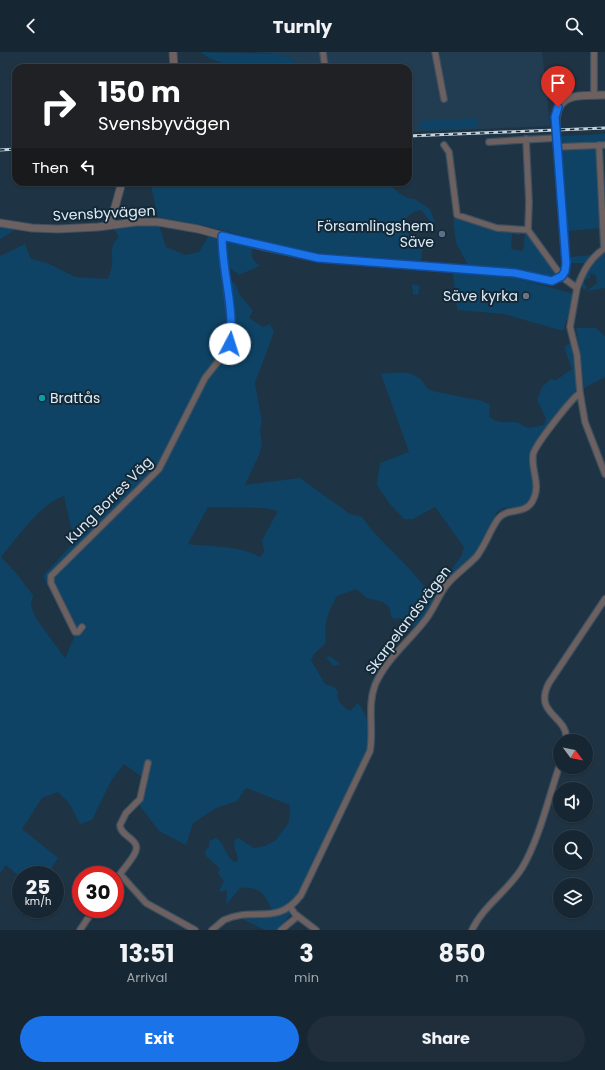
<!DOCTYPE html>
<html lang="en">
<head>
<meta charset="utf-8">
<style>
	body { margin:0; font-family:Poppins,sans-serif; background:#1f2e3a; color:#f1f3f6; height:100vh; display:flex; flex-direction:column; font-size:15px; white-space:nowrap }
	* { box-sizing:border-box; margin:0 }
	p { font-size:13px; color:#9ea5ac }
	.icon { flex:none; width:22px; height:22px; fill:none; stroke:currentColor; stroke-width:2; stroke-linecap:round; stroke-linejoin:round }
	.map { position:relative; height:878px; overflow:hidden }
	.panel { display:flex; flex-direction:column; background:#162632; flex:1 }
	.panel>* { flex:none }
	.banner { position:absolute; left:12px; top:12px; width:400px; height:122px; border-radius:12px; box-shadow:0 1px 3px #0004,0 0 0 1px #35434d; background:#202124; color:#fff; overflow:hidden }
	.needle { width:26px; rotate:122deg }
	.buttons { position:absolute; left:553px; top:682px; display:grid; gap:8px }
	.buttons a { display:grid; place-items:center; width:40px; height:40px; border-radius:50%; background:#162632; box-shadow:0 1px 3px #0004,0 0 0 1px #35434d; font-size:20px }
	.speed { position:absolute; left:12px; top:814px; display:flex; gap:8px; font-size:20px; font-weight:700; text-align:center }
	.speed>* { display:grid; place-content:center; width:52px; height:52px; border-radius:50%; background:#162632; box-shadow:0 1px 3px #0004,0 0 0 1px #35434d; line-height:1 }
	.speed small { font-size:10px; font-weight:400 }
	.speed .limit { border:6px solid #d22; background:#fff; color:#111 }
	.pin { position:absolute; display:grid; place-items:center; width:34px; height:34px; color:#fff; margin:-41px -17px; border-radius:50% 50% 50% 0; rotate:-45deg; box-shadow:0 0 4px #0007 }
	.pin .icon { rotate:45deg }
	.me { position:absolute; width:44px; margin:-22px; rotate:5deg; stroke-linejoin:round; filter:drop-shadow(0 0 3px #0008) }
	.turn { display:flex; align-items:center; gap:14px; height:84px; padding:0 20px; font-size:18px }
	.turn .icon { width:52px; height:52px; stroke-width:2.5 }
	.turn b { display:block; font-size:28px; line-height:34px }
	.then { display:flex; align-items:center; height:38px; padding:0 20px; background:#0003; gap:8px; font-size:15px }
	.eta { display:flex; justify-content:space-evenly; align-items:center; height:68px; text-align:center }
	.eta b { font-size:24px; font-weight:700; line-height:28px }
	.primary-button { display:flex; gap:8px; margin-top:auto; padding:8px 20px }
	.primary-button a { flex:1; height:46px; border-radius:24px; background:#1a73e8; color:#fff; font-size:16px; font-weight:700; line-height:46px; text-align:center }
	.primary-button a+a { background:#1f2e3a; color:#f1f3f6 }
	header { display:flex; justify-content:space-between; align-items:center; height:52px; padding:0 20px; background:#162632; font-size:18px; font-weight:700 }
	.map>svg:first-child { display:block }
	.built { fill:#223d51 }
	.green { fill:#0e4365; fill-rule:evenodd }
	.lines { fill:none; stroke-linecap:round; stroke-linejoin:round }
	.minor-casing { stroke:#3d505f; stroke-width:8 }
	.tertiary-casing { stroke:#3d505f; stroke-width:9 }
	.minor { stroke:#6d6061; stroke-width:5.5 }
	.tertiary { stroke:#6d6061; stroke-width:7 }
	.rail-casing { stroke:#c6d4df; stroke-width:3 }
	.rail { stroke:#142938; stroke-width:1.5; stroke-dasharray:4.5; stroke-linecap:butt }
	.route-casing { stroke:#114b97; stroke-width:10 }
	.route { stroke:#1a73e8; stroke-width:7 }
	.service-dot { fill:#5c6f8a; stroke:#142938; stroke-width:1.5 }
	.worship-dot { fill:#6b7280; stroke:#142938; stroke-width:1.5 }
	.culture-dot { fill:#0f9aa8; stroke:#142938; stroke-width:1.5 }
	.labels { text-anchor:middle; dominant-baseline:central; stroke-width:4; stroke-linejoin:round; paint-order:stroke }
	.street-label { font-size:14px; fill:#deebf5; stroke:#142938 }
	.poi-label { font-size:14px; fill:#deebf5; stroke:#142938; text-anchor:end }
</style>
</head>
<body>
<header><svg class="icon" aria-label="back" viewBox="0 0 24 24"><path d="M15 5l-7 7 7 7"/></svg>Turnly<svg class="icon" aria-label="search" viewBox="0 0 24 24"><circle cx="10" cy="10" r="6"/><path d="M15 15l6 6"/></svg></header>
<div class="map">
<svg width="605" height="878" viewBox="0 0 605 878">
	<rect width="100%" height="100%" fill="#1e3343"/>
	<!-- built -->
	<path class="built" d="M249 0H542L550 74 408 80V16H302L296 10 269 1Z"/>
	<!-- green -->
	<path class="green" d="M201 0 277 2 289 5 302 16C277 16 220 19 201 0Z
		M477 66V76L420 78V69Z
		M605 82V91L570 92 562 90 560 84Z
		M594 97 596 98 600 176 568 179 562 99Z
		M150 130H388C392 137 407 148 415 147L430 157 435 171 430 169 421 158C402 163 404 170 410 186L419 189 423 194 421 209 308 200 202 173 158 165Z
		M456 166 498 179H520V183L512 182 511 197 523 199 525 180H527L557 222 550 225 521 217 468 213 456 191 453 168Z
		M142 173H159L166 195 186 203 199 200 209 183 220 187 219 200 225 228 235 231 240 243 253 259 249 266 263 275 270 272 274 280 255 331 262 370 260 379 262 393 259 403 245 433 300 426 350 462 362 465C382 494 413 514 431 545L462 503 464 495 435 455 413 467H404L389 451 377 433 380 411 409 400 381 322C392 321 409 318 419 326 425 330 423 335 432 339L482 349 490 353 489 365C504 374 507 368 519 371 520 372 524 374 525 375 530 377 538 374 544 373L546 366 537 348 542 335 551 327 556 328 572 317 564 295 570 291 576 317 577 337 530 402 534 436 528 451 521 455 503 456 497 460 476 500 449 527 433 548 422 569 413 575 400 566 394 567 391 564 390 556 383 550 367 546 356 537 337 544C327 562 324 570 326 591L314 602 311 608 325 632 334 635 338 639C335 649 343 654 350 659L358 651C375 674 372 693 358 717L289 864 278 878H265L242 867 275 864C265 845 264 834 240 836L226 853 227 838 221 840 219 839 224 829 218 821 220 817 206 804 205 799 209 795V789L216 786C226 792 223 801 234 810L238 809C238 802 234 799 234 789L238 786 254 796 265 794 276 788 289 770 290 753 246 736 237 749 216 756 193 771 186 793 159 779 140 754 146 728 124 712 111 729 92 768 80 772 69 751 58 740 42 746 22 777 58 806 47 823H21V826L6 813 0 821V204L25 192 31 207 47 211 75 225 108 227C109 222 112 217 112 212 113 200 109 194 119 185L113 176ZM64 444 73 484 72 492 43 524 74 586 65 606 35 565 31 553 33 543 16 521 1 505C16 487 41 451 64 444ZM208 455 264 456 278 459 262 488 264 500 260 505C239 493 211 495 188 492Z
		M0 175 15 178 0 187Z
		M227 189 253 196C250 206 253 208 260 214L239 223 226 213 225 200Z
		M605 198V236L587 239 597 231 596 223 590 221V226L583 229 587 236 585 238 583 237 581 232 588 214Z
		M593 203 581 221 584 211H571L570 226 568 224 569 205Z
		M453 221 515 226 571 241 574 244 563 279 504 262 457 258Z
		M412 232 420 234 418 243 413 242Z
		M576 276H596L605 284V325L584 336 581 307Z
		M330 604 340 612 334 614 326 606Z"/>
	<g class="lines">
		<!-- minor casing -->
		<g class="minor-casing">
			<path id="minor" d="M323 0 325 16
				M435 0 444 47
				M594 0V43
				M526 87 529 150 528 178 562 225 577 236 570 275 577 303 580 341 585 370 605 422
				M489 90 556 86
				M444 93 449 100 457 163 497 176 528 178
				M599 93 604 196
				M557 95 605 93
				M577 236C583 219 590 206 605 196
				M82 575 78 580H75L51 531V524L159 417 205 326 228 297 231 285V271L223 208 222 184
				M566 689C570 664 532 663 549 631L605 547
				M148 711 140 747 126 761 120 773C120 785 142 787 135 801 131 809 125 815 120 822L146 851 195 878
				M115 828 120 822
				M291 856 295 862 316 878
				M80 878 94 857
				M212 878C216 875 220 871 224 868 253 854 277 875 301 843L370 699C374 677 367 654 375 633 385 609 407 591 423 571 432 561 437 547 445 535 454 523 467 515 477 504 486 492 490 478 498 467 507 455 524 463 532 450 542 433 531 420 533 403 534 394 572 346 580 341
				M281 878 298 864
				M472 878C483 854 508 839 522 816 539 788 549 744 560 712"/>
		</g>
		<!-- tertiary casing -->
		<g class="tertiary-casing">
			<path id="tertiary" d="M173 0 174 16
				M0 171 32 176 58 177 98 175 136 170H158L198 177 261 194 318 206 515 221 552 229 562 225 566 214 556 77C554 40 575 44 605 43
				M110 173 122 130"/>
		</g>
		<!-- minor -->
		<use href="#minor" class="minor"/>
		<!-- tertiary -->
		<use href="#tertiary" class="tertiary"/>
		<!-- rail casing -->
		<g class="rail-casing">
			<path id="rail" d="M408 84 605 76
				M0 98 16 97"/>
		</g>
		<!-- rail -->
		<use href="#rail" class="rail"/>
	</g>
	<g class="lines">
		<!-- route casing -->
		<g class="route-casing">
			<path id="route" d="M230 292C235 256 222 220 222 184L318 206 515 221 552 229 562 224 565 219 566 211 556 77 555 65 558 55"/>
		</g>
		<!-- route -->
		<use href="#route" class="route"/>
	</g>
	<!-- markers -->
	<circle class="service-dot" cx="442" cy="182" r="4"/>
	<circle class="worship-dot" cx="526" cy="244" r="4"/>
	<circle class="culture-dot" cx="42" cy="346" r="4"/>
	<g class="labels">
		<!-- street labels -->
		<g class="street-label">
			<text transform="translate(104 161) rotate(-3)">Svensbyvägen</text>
			<text transform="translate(109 448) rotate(-45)">Kung Borres Väg</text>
			<text transform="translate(408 568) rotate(-53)">Skarpelandsvägen</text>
		</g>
		<!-- poi labels -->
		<g class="poi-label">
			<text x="434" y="174">Församlingshem<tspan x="434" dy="16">Säve</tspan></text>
			<text x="518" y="244">Säve kyrka</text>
			<text x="50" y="346" text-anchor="start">Brattås</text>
		</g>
	</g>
</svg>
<div class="buttons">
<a><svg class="needle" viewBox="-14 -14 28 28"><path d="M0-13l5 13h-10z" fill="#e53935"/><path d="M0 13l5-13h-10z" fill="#9ea5ac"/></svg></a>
<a><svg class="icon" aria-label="sound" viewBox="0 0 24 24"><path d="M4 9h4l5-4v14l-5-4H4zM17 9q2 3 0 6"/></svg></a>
<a><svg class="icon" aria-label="search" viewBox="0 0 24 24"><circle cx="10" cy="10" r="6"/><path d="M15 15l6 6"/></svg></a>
<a><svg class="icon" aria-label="layers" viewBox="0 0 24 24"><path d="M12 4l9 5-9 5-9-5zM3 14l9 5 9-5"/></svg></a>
</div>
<div class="speed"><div>25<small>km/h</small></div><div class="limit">30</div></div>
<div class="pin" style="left:558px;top:55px;background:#d93025"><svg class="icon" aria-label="arrive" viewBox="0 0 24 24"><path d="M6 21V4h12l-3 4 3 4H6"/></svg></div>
<svg class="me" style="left:230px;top:292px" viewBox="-20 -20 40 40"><circle r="19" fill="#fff"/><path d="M0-13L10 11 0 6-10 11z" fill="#1a73e8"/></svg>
<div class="banner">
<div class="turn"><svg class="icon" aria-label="right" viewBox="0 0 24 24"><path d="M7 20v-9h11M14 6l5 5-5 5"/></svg><div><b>150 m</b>Svensbyvägen</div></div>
<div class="then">Then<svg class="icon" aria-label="left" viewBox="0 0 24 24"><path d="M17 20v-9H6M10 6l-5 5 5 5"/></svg></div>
</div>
</div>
<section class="panel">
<div class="eta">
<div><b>13:51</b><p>Arrival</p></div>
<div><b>3</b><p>min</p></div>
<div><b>850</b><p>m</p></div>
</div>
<div class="primary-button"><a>Exit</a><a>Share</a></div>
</section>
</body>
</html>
